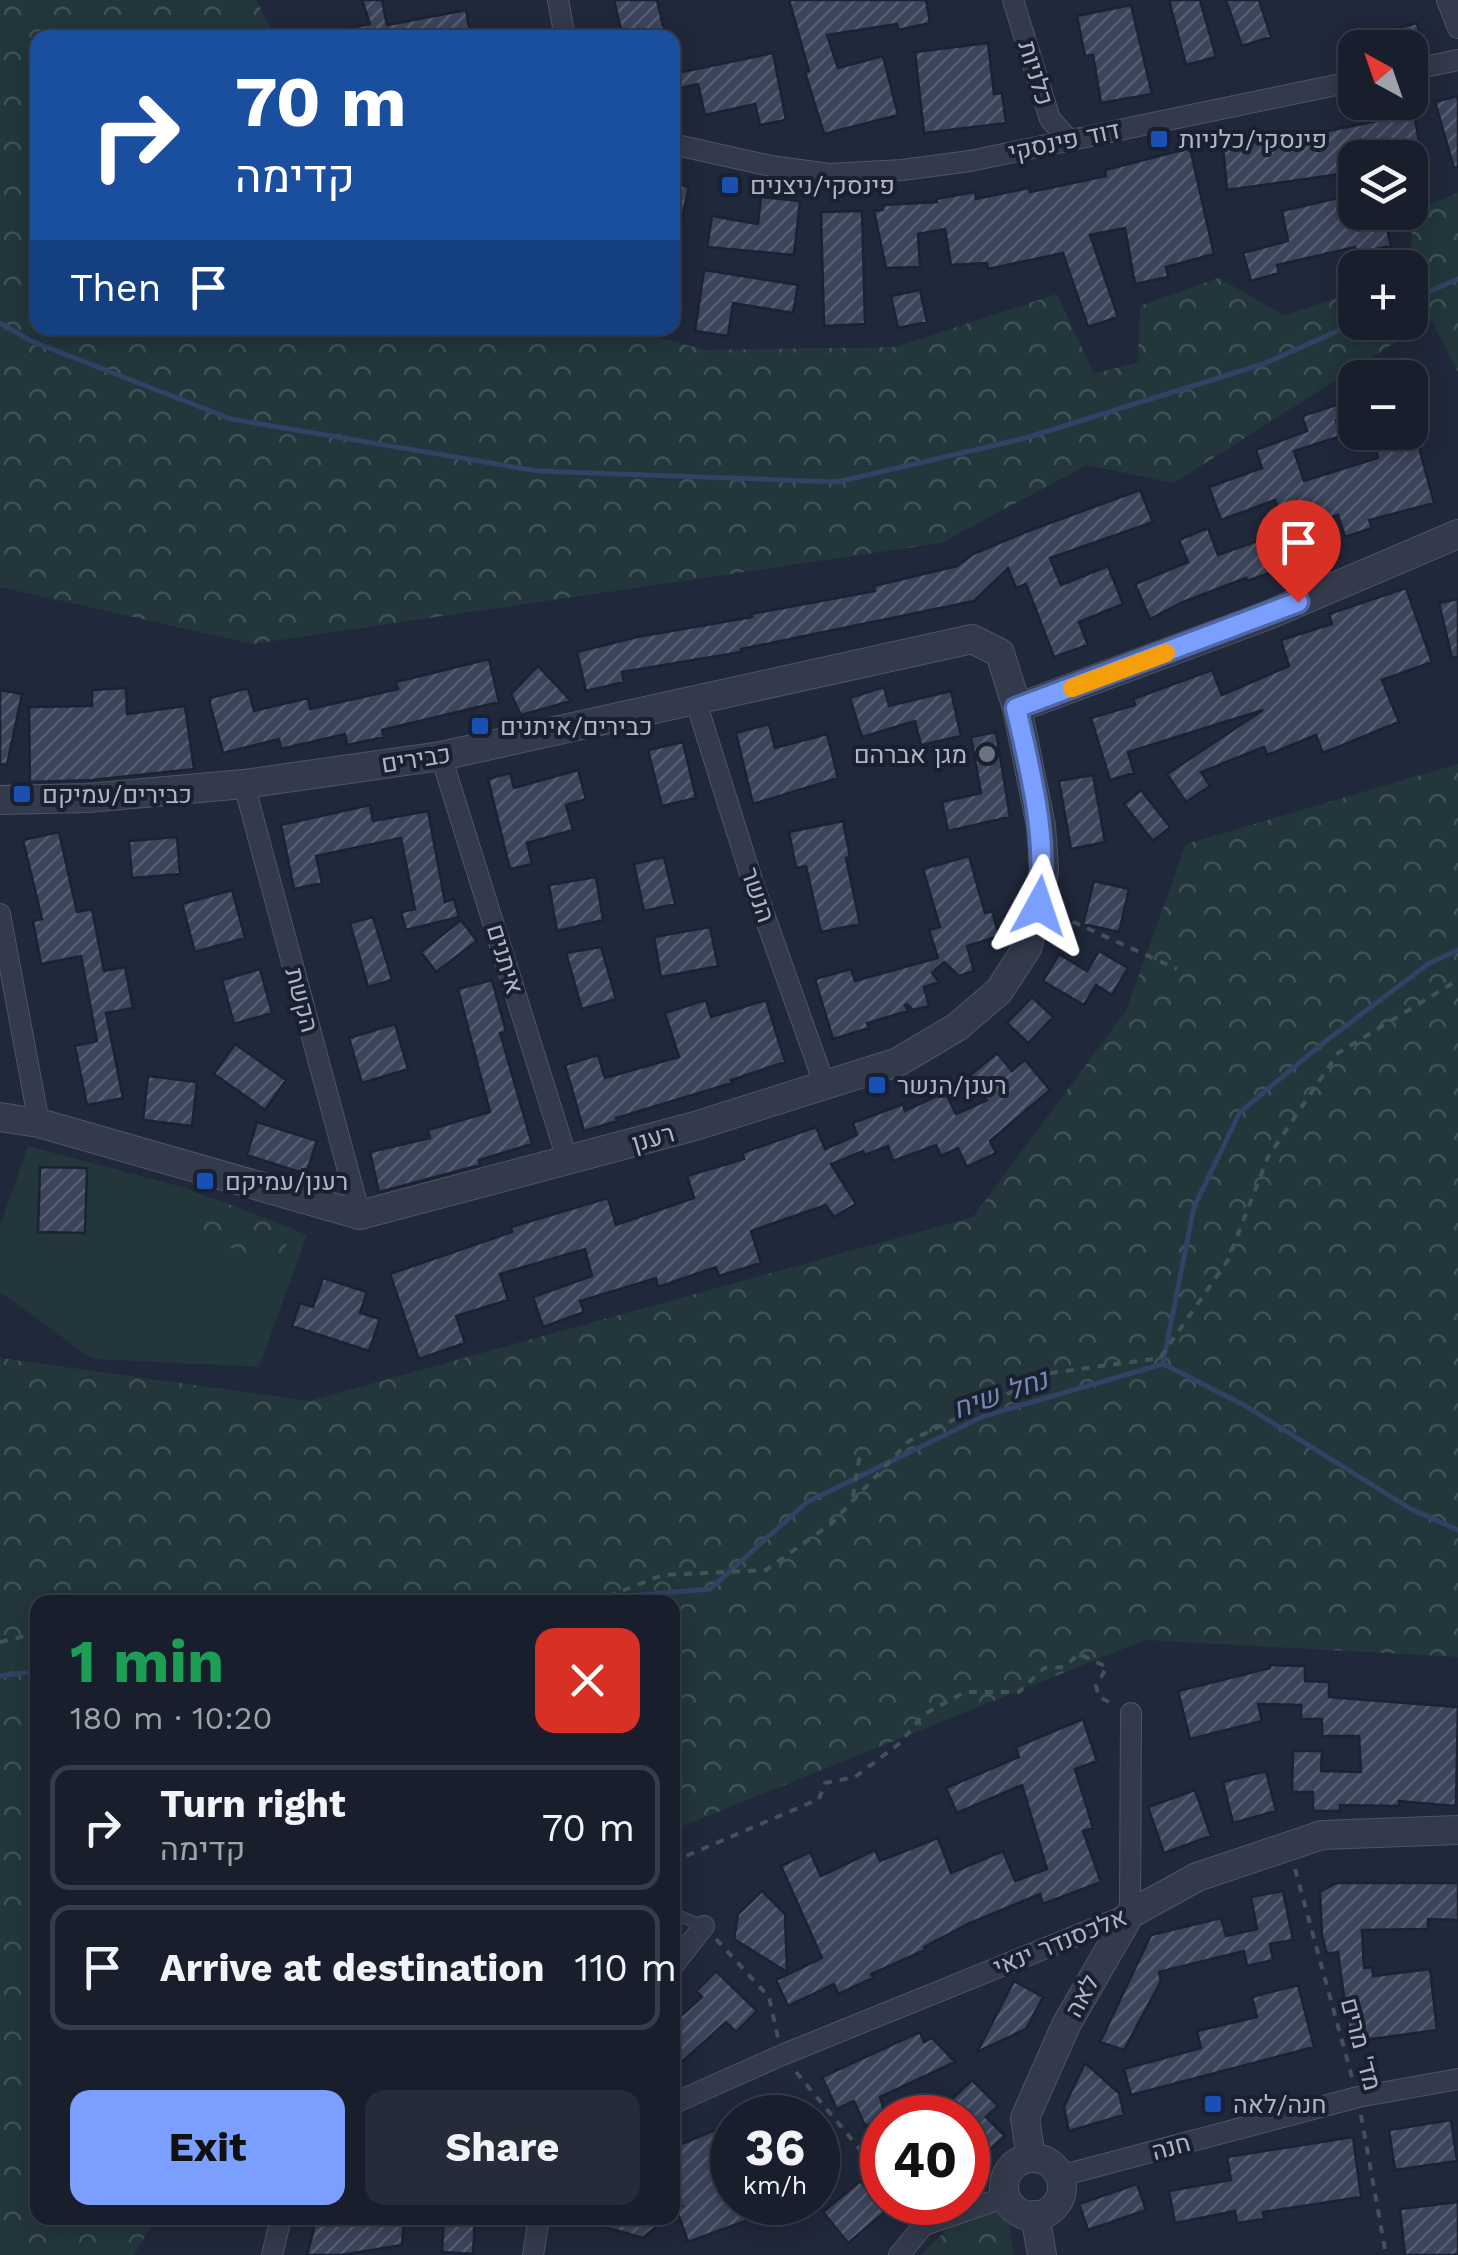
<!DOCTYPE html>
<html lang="en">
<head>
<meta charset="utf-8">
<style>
	body { margin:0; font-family:"Work Sans",Heebo,sans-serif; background:#252b38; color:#f1f3f6; height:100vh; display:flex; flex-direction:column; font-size:38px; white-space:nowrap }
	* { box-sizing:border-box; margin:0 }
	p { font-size:32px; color:#9fa2a9 }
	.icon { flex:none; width:55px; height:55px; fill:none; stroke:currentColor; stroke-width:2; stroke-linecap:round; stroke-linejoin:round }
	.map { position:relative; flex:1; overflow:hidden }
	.side { position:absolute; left:30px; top:1595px; width:650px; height:630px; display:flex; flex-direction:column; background:#181e2c; border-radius:20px; box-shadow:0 5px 25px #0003,0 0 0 2px #363c48 }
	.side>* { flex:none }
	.guide { position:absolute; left:30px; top:30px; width:650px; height:305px; border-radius:20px; box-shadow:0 5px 25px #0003,0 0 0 2px #363c48; background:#1a4fa0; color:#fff; overflow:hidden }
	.needle { width:65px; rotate:320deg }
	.fabs { position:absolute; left:1338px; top:30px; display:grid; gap:20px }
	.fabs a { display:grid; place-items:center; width:90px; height:90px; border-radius:20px; background:#181e2c; box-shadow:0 5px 25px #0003,0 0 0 2px #363c48; font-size:50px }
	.speed { position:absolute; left:710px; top:2095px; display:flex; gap:20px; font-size:50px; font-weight:700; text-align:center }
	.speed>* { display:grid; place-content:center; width:130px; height:130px; border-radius:50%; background:#181e2c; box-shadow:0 5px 25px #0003,0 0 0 2px #363c48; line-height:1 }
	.speed small { font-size:25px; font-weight:400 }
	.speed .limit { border:15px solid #d22; background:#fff; color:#111 }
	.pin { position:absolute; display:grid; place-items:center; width:85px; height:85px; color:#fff; margin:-102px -42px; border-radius:50% 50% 50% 0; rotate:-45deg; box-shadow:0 0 10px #0007 }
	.pin .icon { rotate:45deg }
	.me { position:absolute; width:110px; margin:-55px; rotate:5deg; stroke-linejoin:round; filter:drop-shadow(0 0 8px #0008) }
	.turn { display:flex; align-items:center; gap:35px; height:210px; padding:0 40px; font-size:45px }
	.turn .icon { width:130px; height:130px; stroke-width:2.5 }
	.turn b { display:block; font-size:70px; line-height:85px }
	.then { display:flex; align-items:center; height:95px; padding:0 40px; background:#0003; gap:20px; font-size:38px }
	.round { display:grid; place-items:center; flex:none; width:105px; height:105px; border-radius:20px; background:#252b38 }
	.head { display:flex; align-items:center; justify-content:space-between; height:170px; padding:0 40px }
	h1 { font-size:60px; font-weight:700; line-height:75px; color:#1e9e55 }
	.button { display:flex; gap:20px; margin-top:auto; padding:20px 40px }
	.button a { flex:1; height:115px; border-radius:20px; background:#7b9fff; color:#111; font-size:40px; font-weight:700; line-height:115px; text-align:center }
	.button a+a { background:#252b38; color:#f1f3f6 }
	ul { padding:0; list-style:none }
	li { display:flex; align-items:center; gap:30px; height:125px; margin:0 20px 15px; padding:0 20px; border:5px solid #363c48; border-radius:20px }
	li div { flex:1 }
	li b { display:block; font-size:38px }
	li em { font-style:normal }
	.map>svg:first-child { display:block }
	.green { fill:#22363c }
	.forest { fill:url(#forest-crowns) }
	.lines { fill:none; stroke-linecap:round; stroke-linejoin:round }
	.stream { stroke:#324164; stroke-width:5 }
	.building { fill:url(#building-hatch); stroke:#1b2231; stroke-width:2.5 }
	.service-casing { stroke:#4e5565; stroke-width:12 }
	.minor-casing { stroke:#4e5565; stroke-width:22 }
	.tertiary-casing { stroke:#4e5565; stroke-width:30 }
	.path { stroke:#3f5359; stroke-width:4; stroke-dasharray:8 8; stroke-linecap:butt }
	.service { stroke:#333a4b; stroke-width:10 }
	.minor { stroke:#333a4b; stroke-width:20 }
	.tertiary { stroke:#333a4b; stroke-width:28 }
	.route-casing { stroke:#5067a6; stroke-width:25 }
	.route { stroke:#7b9fff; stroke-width:18 }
	.slow { stroke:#f59e0b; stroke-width:18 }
	.transit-dot { fill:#1a4fb4; stroke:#19202f; stroke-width:4 }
	.worship-dot { fill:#6b7280; stroke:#19202f; stroke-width:4 }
	.labels { text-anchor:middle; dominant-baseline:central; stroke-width:8; stroke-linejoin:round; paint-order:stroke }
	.street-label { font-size:25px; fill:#aeb5c7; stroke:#19202f }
	.poi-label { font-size:25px; fill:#aeb5c7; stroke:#19202f; text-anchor:start }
	.water-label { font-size:28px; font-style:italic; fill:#7487b2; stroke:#19202f }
</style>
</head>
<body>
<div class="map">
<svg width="1458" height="2255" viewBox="0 0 1458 2255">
	<defs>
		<pattern id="forest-crowns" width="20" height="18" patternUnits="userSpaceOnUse" patternTransform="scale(2.5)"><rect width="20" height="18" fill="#22363c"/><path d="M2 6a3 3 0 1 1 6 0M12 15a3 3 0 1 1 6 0" fill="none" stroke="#405157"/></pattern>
		<pattern id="building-hatch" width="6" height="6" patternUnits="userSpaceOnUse" patternTransform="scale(2.5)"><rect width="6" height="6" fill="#3b445b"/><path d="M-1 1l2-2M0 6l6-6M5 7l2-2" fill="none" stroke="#555d71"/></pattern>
	</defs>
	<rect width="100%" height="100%" fill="#20283b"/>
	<!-- green -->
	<path class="green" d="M28 1146 186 1188 307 1235 259 1367 92 1359 0 1292V1226Z"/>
	<!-- forest -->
	<path class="forest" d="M0 0H256L275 37 38 38V328H625L705 350 896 347 1057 294 1094 374 1138 362 1140 306 1219 278 1284 316 1355 291V322H1410L1412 211 1458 193V372L1431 320 1174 483 1087 465 941 543 253 644 0 587Z
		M1458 764V1657L1145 1640 673 1830 672 1602H38V2218H156L134 2255H0V1358L309 1401 973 1217 1126 1011 1186 844Z
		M213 1198 295 1230 274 1267 197 1233Z
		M1006 2210 1014 2255H920L954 2223Z"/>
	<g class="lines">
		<!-- stream -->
		<path class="stream" d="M1410 300 1458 279
			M0 323 31 341 231 419 538 471 837 482 1022 439 1263 364 1358 322
			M1163 1363 1194 1207 1240 1112 1322 1044 1428 964 1458 950
			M557 1602 710 1589 807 1502 984 1416 1163 1364 1244 1405 1411 1509 1458 1530
			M0 1676 38 1671"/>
	</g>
	<!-- building -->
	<path class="building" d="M362 0H382L387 25 466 10 470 34 451 38H340L339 30 370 24Z
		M614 0H657L666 38H623Z
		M789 0H926L930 23 898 30 897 24 827 35 838 68 883 56 898 115 824 134 805 72 809 71Z
		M1169 0H1200L1216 57 1186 65Z
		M1226 0H1259L1271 37 1242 46Z
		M1131 5 1152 94 1101 103 1093 55 1085 56 1077 16Z
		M1417 23 1423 48H1343L1342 42Z
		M988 43 994 94 1002 93 1006 123 924 133 915 52Z
		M773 53 786 120 760 125 755 104 705 115 698 84 672 90V74Z
		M1458 96V167L1454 168 1435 102Z
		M1413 108 1422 158H1403L1400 141 1365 148 1367 158H1355V172L1227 190 1223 145 1308 135 1377 121 1376 116Z
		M1190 148 1214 254 1166 267 1168 277 1135 284 1125 228 1090 235 1118 317 1088 327 1063 253 988 269 987 263 951 265 945 229 918 234 920 267 886 268 874 211 883 210V205L937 202 936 199 975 192 976 199 1029 188 1030 192 1106 176 1105 170Z
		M672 183 689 187 679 232H672Z
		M1355 194V212H1383L1391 246 1356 253 1355 247 1277 265 1279 273 1251 281 1243 253 1288 241 1282 211Z
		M761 197 800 201 794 255 707 247 712 216 758 224Z
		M862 211 865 324 824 326 821 212Z
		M704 270 798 285 793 313 733 303 728 336 695 331Z
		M920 290 927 322 898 328 891 296Z
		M1355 399V413L1336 420 1341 436 1294 451 1304 481 1378 458 1375 443 1415 432 1434 503 1369 520 1372 528 1345 537 1338 515 1287 534 1275 500 1221 520 1209 487 1262 468 1256 450 1307 431 1302 416Z
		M1140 490 1153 522 1050 558 1061 585 1108 566 1123 604 1079 622 1088 645 1054 657 1026 584 1016 588 1008 568 974 601 741 649V652L622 672 624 682 586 691 577 652 637 637 752 617 751 614 875 591 874 586 957 566 973 554 1031 530Z
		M1208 528 1218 555 1269 537 1280 569 1247 581 1246 578 1183 602 1150 619 1135 584 1188 562 1179 540Z
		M1406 588 1432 662 1382 680 1399 722 1323 753 1316 735 1267 755 1264 747 1201 772 1210 786 1186 802 1167 774 1263 710 1128 752 1134 773 1110 780 1091 718 1135 705 1133 699 1212 670 1222 695 1289 666 1281 640 1332 624 1329 614Z
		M1458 599V657L1452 658 1439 603Z
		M489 659 499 702 382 730 384 737 347 745 345 734 281 749 279 739 223 753 210 704V698L248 688 254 711 308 698 310 709 398 689 396 682Z
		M538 666 571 701 521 715 511 694Z
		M884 687 889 706 951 691 961 736 921 745 915 721 862 737 850 698Z
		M126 688 127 714 185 706 194 769 92 780 30 782 29 707 92 706V690Z
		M0 690 22 694 7 765 0 764Z
		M769 724 775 748 827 734 838 778 753 804 736 733Z
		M996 732 1010 817 948 831 942 802 981 793 971 737Z
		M683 742 696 798 662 806 648 750Z
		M578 770 586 799 566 805 573 830 527 843 532 864 510 869 488 779 510 773 514 788Z
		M1093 775 1105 842 1071 849 1059 781Z
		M1141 790 1170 827 1153 841 1124 804Z
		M370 805 373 821 428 811 445 902 454 899 459 917 406 930 401 912 415 909 401 838 316 856 322 883 294 889 281 825Z
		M843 821 850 857 846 858 860 924 821 932 806 866 796 868 789 832Z
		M59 832 77 912 92 909 104 971 125 967 133 1008 106 1013 123 1098 87 1105 75 1046 97 1041 81 956 41 964 33 921 42 919 23 840Z
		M177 837 180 874 132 878 129 841Z
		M969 856 985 913 992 911 999 936 967 946 974 971 959 976 944 962 932 973 939 982 924 987 929 1006 913 1010 907 1004 905 1005 908 1011 867 1023 869 1028 833 1039 815 979 851 969 855 981 938 958 929 930 940 927 923 869Z
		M664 857 675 904 644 911 634 864Z
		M596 877 603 920 557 931 549 885Z
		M1094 881 1129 889 1119 932 1083 924Z
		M232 890 245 938 195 952 182 904Z
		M373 917 392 980 368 987 350 923Z
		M461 920 477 941 436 972 421 952Z
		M710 927 718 966 661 977 654 937Z
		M601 947 616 999 582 1009 566 953Z
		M1099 951 1128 968 1112 995 1096 985 1084 1005 1043 981 1059 954 1087 971Z
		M260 969 272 1013 234 1024 222 980Z
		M492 980 506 1032 500 1033 532 1144 479 1160 480 1165 379 1192 370 1152 430 1138 428 1130 490 1112 458 989Z
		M1032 997 1053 1017 1028 1043 1007 1023Z
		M706 1000 711 1017 766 1000 785 1062 731 1080 732 1083 616 1118 617 1121 584 1131 565 1065 598 1055 605 1078 679 1057 665 1013Z
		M395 1024 408 1069 362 1083 349 1038Z
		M235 1044 286 1080 265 1110 214 1074Z
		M997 1053 1012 1071 1025 1060 1050 1090 990 1141 996 1153 967 1167 958 1148 941 1156 936 1145 893 1161 888 1146 865 1155 863 1151 831 1164 856 1204 834 1217 826 1205 751 1231 761 1263 719 1276 716 1267 658 1287 656 1278 580 1301 584 1312 543 1327 533 1297 592 1276 585 1249 500 1274 508 1300 456 1316 465 1343 419 1359 390 1274 512 1232 511 1227 608 1198 616 1225 694 1198 687 1176 744 1159 742 1153 816 1127 825 1149 857 1135 853 1123 903 1104 905 1111 945 1092 956 1114 987 1100 968 1077Z
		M148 1076 197 1082 192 1126 143 1120Z
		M257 1122 317 1141 306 1174 247 1155Z
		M40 1167 87 1168 85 1233 38 1232Z
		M323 1278 367 1292 360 1313 380 1319 369 1351 292 1326 300 1303 313 1307Z
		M1270 1665 1305 1666V1681L1329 1682V1697L1458 1707 1456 1806 1399 1801V1806L1340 1805V1811H1313V1792H1292L1293 1751H1322L1321 1771 1361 1772 1359 1736H1322V1719H1301V1705L1258 1704 1262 1721 1190 1739 1178 1691 1270 1668Z
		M1083 1719 1097 1761 1075 1769 1093 1828 1083 1831 1101 1882 1043 1904 1040 1894 970 1923 924 1947 925 1950 871 1974 873 1978 838 1994 834 1984 788 2006 776 1980 822 1958 781 1866 810 1852 821 1876 875 1850 880 1861 938 1838 951 1873 1003 1851 1015 1881 1047 1869 1022 1785 957 1813 946 1788 1019 1757 1016 1747Z
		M1266 1771 1276 1811 1233 1823 1223 1782Z
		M1195 1790 1211 1836 1164 1853 1148 1807Z
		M1336 1883H1458V1920L1428 1919V1929L1362 1930 1364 1968 1372 1967 1373 1976 1430 1969 1437 2030 1350 2042 1338 1952 1327 1954 1322 1935 1320 1892Z
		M762 1891 785 1914 787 1972 734 1939 738 1914Z
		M1283 1891 1293 1940 1270 1944 1273 1960 1247 1966 1244 1951 1159 1972 1161 1981 1124 2050 1100 2042 1151 1935 1221 1918 1226 1936 1257 1929 1251 1897Z
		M716 1971 757 2011 736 2032 726 2022 672 2071V2024L702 1997 696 1991Z
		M1014 1981 1043 1997 1026 2029 977 2052Z
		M1298 1985 1314 2047 1131 2095 1124 2069 1201 2048 1197 2031 1257 2017 1252 1997Z
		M920 2032 924 2042 932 2038 955 2062 880 2097 886 2117 865 2126 854 2101 837 2109 822 2077Z
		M1085 2063 1119 2093 1124 2115 1069 2131 1064 2107Z
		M972 2080 998 2106 986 2117 1005 2136 984 2155 968 2138V2117L951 2100Z
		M1451 2120 1457 2161 1395 2170 1389 2130Z
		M732 2123V2202L791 2204 688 2242 676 2208 682 2206 672 2187V2148Z
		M818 2127 842 2155 818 2177Z
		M1353 2137 1361 2197 1263 2212 1264 2219 1237 2223 1235 2211 1175 2223 1169 2191 1231 2180 1227 2157Z
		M860 2181 885 2212 848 2243 823 2212Z
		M1137 2184 1146 2210 1088 2230 1079 2204Z
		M1458 2202V2255H1405L1400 2209Z
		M444 2218H475L473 2254 442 2252Z
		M588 2218H666L643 2238 587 2222Z
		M404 2219 402 2245 341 2255H307L315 2225Z"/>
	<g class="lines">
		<!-- service casing -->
		<g class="service-casing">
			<path id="service" d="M672 1913 704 1926"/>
		</g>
		<!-- minor casing -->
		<g class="minor-casing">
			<path id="minor" d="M558 0 565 38
				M1013 0 1050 119 1069 140
				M1447 0 1458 28
				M1410 70 1458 60
				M672 144 771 166 829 174 902 170 970 161 1355 81
				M696 702 754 886 825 1086
				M441 756 568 1162
				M244 784 360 1215
				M0 914 39 1123
				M672 1967 704 1926
				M672 2104 782 2055 1130 1914 1131 1713
				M1060 2176 1358 2097 1458 2079
				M272 2255 281 2218
				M533 2255 539 2218
				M899 2255 924 2225 1006 2197"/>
		</g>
		<!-- tertiary casing -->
		<g class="tertiary-casing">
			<path id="tertiary" d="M1017 708 1266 616 1458 534
				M0 800 88 798 244 784 441 756 972 639 1000 653 1017 708 1041 826 1044 869 1039 906 1027 948 999 991 957 1027 898 1062 695 1126 360 1215 39 1123 0 1117
				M1031 2158 1025 2118 1066 2025 1130 1914 1197 1877 1322 1835 1458 1830
				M1004 2187a29 29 0 1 1 58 0a29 29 0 1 1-58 0Z
				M1035 2215 1042 2255"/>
		</g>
		<!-- path -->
		<path class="path" d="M1058 915 1177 969
			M853 1497 861 1447
			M593 1602 663 1575 766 1570 832 1523 909 1441 1051 1373 1160 1358 1228 1260 1268 1157 1338 1053 1458 980
			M598 1602H613
			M0 1642 38 1633
			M672 1862 819 1799 825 1783 855 1777 900 1743 923 1715 965 1692H1019L1044 1668 1064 1667 1079 1654 1107 1667 1096 1686 1099 1697 1113 1704
			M1295 1869 1353 2081
			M716 1939 769 1997 778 2038
			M796 2072 882 2176
			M1361 2115 1386 2255"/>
		<!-- service -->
		<use href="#service" class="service"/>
		<!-- minor -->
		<use href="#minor" class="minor"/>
		<!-- tertiary -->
		<use href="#tertiary" class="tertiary"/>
	</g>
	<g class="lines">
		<!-- route casing -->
		<g class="route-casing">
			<path id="route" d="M1039 906C1048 838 1031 774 1016 708L1298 602"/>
		</g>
		<!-- route -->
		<use href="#route" class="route"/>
		<!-- slow -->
		<path class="slow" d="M1072 688 1166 653"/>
	</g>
	<!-- markers -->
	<g class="transit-dot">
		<rect x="1149" y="129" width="20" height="20" rx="5"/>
		<rect x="720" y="175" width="20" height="20" rx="5"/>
		<rect x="470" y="716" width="20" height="20" rx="5"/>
		<rect x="12" y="784" width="20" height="20" rx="5"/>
		<rect x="867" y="1075" width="20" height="20" rx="5"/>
		<rect x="195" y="1171" width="20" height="20" rx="5"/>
		<rect x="1203" y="2094" width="20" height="20" rx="5"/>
	</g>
	<circle class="worship-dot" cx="987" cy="754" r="10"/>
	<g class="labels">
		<!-- street labels -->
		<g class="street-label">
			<text transform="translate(1036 73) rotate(73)">כלניות</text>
			<text transform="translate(1064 141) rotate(-12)">דוד פינסקי</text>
			<text transform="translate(416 759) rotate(-9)">כבירים</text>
			<text transform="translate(758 895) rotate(71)">הנשר</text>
			<text transform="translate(505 959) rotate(73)">איתנים</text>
			<text transform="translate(302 1000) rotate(75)">הקשת</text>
			<text transform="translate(653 1138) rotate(-16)">רענן</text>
			<text transform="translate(1060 1942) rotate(-22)">אלכסנדר ינאי</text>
			<text transform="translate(1082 1996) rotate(-62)">לאה</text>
			<text transform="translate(1361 2044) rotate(75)">מד' מרים</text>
			<text transform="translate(1171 2147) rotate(-15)">חנה</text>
		</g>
		<!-- poi labels -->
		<g class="poi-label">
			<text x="1179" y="139">פינסקי/כלניות</text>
			<text x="750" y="185">פינסקי/ניצנים</text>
			<text x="500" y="726">כבירים/איתנים</text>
			<text x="967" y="754" text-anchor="end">מגן אברהם</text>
			<text x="42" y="794">כבירים/עמיקם</text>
			<text x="897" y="1085">רענן/הנשר</text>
			<text x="225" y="1181">רענן/עמיקם</text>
			<text x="1233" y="2104">חנה/לאה</text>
		</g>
		<!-- water labels -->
		<g class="water-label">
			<text transform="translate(1000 1394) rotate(-19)">נחל שיח</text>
		</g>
	</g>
</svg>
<div class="fabs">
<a><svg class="needle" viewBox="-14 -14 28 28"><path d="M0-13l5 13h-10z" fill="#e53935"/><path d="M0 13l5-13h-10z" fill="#9fa2a9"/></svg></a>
<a><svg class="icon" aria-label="layers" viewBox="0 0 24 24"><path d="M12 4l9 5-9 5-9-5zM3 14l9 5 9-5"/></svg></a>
<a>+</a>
<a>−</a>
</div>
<div class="speed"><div>36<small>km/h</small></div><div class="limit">40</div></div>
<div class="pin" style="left:1298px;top:602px;background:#d93025"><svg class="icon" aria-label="arrive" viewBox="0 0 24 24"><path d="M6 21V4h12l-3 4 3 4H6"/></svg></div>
<svg class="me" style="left:1039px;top:906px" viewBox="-20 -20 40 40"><path d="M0-17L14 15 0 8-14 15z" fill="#7b9fff" stroke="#fff" stroke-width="4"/></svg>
<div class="guide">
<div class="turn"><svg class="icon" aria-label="right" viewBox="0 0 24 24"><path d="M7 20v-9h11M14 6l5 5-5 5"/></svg><div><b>70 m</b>קדימה</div></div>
<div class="then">Then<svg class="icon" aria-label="arrive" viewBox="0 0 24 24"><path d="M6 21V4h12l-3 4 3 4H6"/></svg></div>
</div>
<section class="side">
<div class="head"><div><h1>1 min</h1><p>180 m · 10:20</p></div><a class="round" style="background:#d93025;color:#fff"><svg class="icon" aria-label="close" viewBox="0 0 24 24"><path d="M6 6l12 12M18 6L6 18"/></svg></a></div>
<ul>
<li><svg class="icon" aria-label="right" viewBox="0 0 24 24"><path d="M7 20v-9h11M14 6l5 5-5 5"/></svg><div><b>Turn right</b><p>קדימה</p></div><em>70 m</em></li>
<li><svg class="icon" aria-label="arrive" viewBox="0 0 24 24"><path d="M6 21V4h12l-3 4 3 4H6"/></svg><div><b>Arrive at destination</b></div><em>110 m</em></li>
</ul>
<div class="button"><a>Exit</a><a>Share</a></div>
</section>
</div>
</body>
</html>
